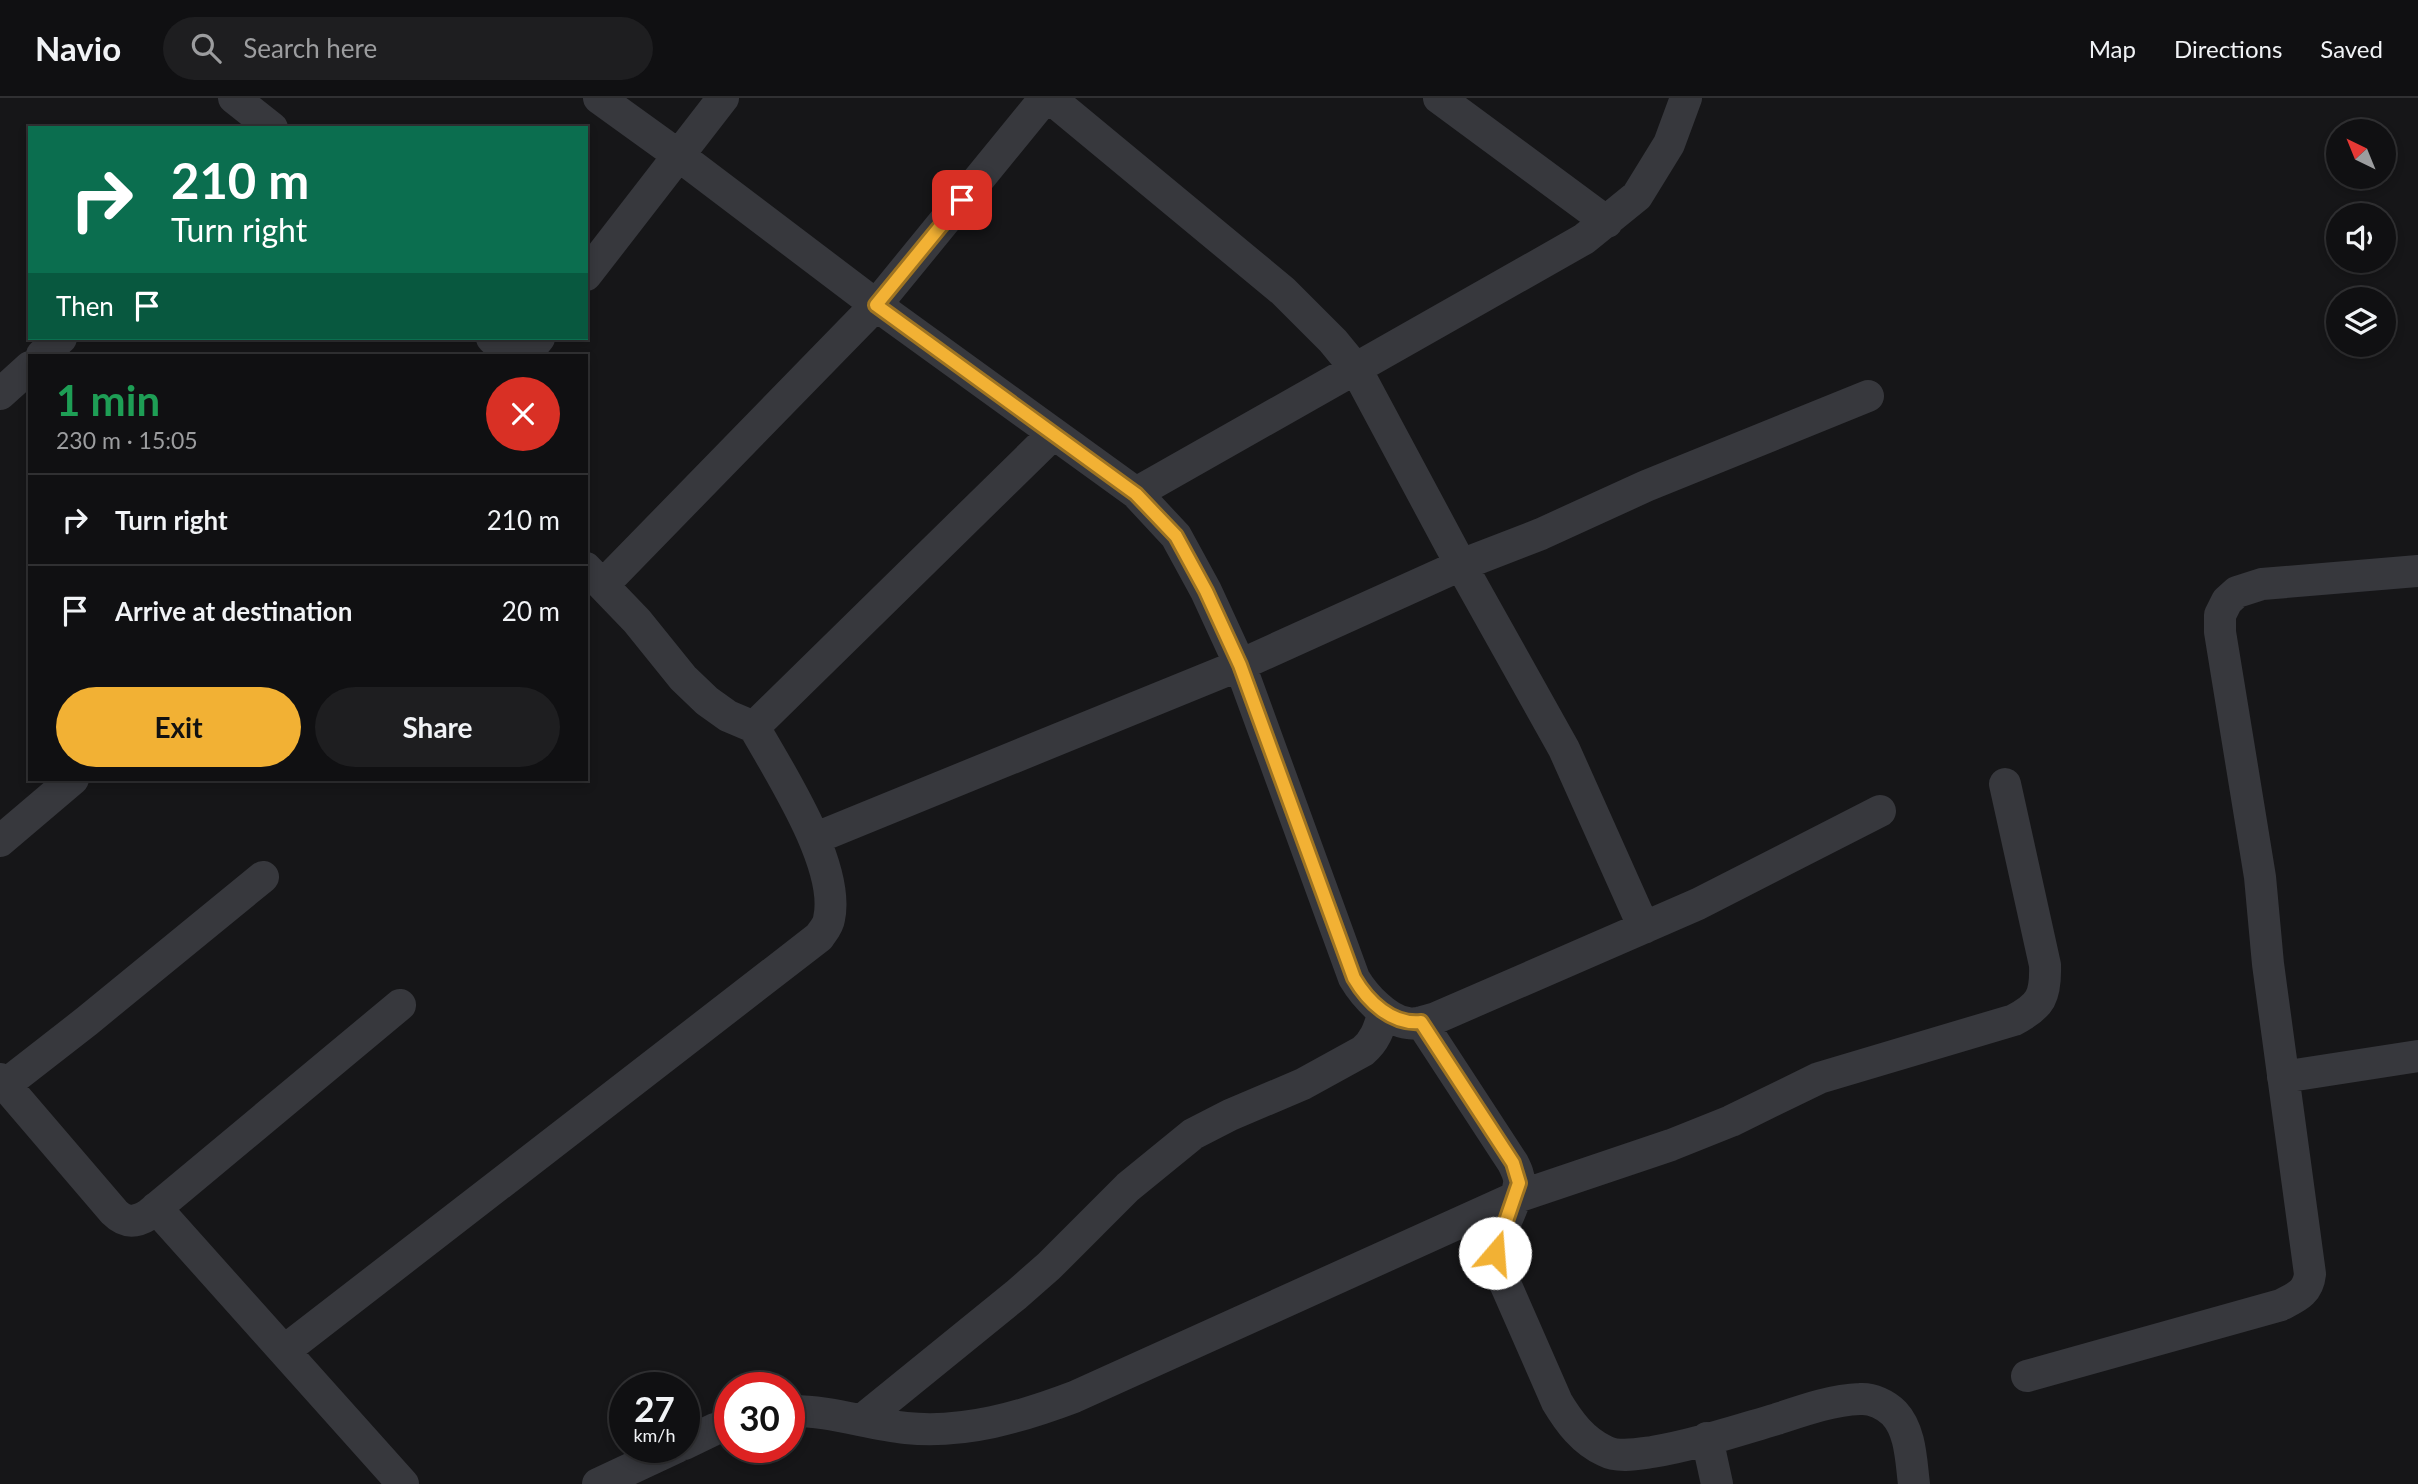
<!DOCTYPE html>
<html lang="en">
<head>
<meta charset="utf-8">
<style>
	body { margin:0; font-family:Lato,sans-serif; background:#1e1e20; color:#f1f3f6; height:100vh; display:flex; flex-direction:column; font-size:26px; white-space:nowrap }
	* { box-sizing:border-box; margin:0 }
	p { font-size:23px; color:#9c9d9f }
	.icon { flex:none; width:38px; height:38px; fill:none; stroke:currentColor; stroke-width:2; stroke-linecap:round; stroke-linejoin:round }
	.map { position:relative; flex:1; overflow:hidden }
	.drawer { position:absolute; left:28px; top:256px; width:560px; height:427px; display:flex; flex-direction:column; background:#101012; border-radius:0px; box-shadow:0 4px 10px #0003,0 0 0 2px #303032 }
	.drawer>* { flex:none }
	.guide { position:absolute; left:28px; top:28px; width:560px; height:214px; border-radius:0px; box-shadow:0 4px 10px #0003,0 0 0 2px #303032; background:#0b6e4f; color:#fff; overflow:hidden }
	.needle { width:46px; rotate:317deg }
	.fabs { position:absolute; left:2326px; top:21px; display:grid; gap:14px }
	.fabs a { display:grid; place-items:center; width:70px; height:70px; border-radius:50%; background:#101012; box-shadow:0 4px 10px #0003,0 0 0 2px #303032; font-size:35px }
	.speed { position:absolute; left:609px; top:1274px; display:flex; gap:14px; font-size:35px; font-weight:700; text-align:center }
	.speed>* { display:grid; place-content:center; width:91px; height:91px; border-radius:50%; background:#101012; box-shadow:0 4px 10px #0003,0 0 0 2px #303032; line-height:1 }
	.speed small { font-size:18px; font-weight:400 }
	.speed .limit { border:10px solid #d22; background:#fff; color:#111 }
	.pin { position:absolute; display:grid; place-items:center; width:60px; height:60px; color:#fff; margin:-30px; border-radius:14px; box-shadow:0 4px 10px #0006 }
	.me { position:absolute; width:77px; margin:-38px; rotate:18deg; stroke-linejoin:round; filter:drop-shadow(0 0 5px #0008) }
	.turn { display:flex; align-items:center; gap:24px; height:147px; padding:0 28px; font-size:32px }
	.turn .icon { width:91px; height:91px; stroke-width:2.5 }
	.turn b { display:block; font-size:49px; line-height:60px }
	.then { display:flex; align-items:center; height:66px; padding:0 28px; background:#0003; gap:14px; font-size:26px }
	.round { display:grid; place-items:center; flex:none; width:74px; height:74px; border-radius:37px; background:#1e1e20 }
	.head { display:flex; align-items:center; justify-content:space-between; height:119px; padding:0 28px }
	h1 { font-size:42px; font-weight:700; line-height:52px; color:#1e9e55 }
	.button { display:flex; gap:14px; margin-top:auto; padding:14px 28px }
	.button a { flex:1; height:80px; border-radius:42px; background:#f2b134; color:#111; font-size:28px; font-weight:700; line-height:80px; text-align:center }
	.button a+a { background:#1e1e20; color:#f1f3f6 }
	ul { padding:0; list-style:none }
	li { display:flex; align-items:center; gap:21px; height:91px; padding:0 28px; border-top:2px solid #303032 }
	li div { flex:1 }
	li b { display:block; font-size:26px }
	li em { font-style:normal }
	header { display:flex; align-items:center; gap:42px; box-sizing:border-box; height:98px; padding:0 35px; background:#101012; border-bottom:2px solid #303032 }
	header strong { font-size:33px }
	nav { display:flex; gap:38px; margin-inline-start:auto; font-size:24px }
	.search { width:490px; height:63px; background:#1e1e20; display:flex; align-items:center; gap:18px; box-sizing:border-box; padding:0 24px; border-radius:38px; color:#9c9d9f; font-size:26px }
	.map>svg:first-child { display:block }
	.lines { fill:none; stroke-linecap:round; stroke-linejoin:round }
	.minor { stroke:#37383d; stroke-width:32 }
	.route-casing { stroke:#9d7322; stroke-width:18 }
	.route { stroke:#f2b134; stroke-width:12 }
</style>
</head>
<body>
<header>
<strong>Navio</strong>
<div class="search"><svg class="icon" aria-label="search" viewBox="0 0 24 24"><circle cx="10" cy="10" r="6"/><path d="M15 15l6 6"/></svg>Search here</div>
<nav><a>Map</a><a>Directions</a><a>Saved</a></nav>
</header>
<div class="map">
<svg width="2418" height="1386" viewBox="0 0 2418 1386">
	<rect width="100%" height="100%" fill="#161618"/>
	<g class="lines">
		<!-- minor -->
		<path class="minor" d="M234 0 272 30
			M599 0 678 57 876 207 1136 395 1176 438 1206 493 1240 567 1354 880C1364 897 1387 923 1408 925 1417 927 1427 922 1436 920L1698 806 1880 713
			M1050 0 1283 193 1333 243 1356 271 1461 467 1564 651 1644 830
			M1439 0 1607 124
			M586 177 723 0
			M492 240 510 257
			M42 257 61 240
			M525 257 539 240
			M0 296 30 269
			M1136 395 1584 141 1637 98 1669 46 1686 0
			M586 470 637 523 683 580 707 603 728 618 754 629
			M604 486 876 207 1045 0
			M816 740 1240 567 1461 467 1541 436 1646 388 1868 298
			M0 743 73 681
			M1421 924 1513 1065C1516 1071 1520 1079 1519 1086 1515 1115 1492 1137 1497 1167L1557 1304C1569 1324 1583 1343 1605 1353 1618 1360 1638 1356 1652 1354 1694 1347 1736 1333 1777 1321 1804 1312 1832 1302 1860 1301 1872 1300 1886 1307 1894 1315 1911 1333 1911 1363 1914 1386
			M2283 979 2418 958
			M0 981 114 1114C125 1125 135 1125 148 1117L400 907
			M6 986 87 923 263 779
			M156 1110 403 1386
			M284 1253 819 839C823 833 828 828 829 821 841 768 780 675 754 629L1053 336
			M2027 1278 2281 1207C2296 1199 2308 1195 2310 1176L2268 866 2260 779 2220 534V517L2227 503 2237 494 2262 486 2418 473
			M789 1313C829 1312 867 1326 906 1330 964 1336 1021 1319 1074 1299L1514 1100 1671 1047 1731 1023 1819 980 2014 922C2041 908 2046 898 2045 867L2005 686
			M862 1322 1016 1197 1049 1168 1128 1089 1193 1036 1230 1017 1303 986 1363 953C1376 942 1379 930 1384 914
			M1707 1340 1717 1386
			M684 1346 715 1331 730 1327
			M598 1386 677 1349"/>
	</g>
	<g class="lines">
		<!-- route casing -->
		<g class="route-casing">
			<path id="route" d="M962 102 876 207 1136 396 1176 438 1206 493 1240 567 1354 880C1368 904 1392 927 1421 924L1513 1065 1519 1085 1495 1155"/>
		</g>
		<!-- route -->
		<use href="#route" class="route"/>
	</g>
</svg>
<div class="fabs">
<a><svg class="needle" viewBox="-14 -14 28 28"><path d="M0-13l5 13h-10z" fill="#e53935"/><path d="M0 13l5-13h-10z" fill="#9c9d9f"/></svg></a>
<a><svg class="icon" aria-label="sound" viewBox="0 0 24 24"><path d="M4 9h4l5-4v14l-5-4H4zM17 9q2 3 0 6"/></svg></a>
<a><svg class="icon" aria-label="layers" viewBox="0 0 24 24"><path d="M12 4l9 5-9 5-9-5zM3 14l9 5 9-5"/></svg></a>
</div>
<div class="speed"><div>27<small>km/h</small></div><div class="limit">30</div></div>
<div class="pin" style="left:962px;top:102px;background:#d93025"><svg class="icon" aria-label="arrive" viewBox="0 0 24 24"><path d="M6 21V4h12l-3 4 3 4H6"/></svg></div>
<svg class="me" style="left:1495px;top:1155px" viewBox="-20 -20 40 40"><circle r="19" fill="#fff"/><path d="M0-13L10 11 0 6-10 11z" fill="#f2b134"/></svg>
<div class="guide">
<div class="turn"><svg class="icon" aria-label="right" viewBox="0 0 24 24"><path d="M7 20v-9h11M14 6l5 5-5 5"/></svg><div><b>210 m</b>Turn right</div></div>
<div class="then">Then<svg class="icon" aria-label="arrive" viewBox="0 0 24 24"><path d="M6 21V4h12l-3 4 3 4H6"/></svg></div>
</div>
<section class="drawer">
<div class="head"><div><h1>1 min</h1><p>230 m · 15:05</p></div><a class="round" style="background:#d93025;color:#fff"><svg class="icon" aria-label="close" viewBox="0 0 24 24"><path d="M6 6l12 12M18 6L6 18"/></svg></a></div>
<ul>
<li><svg class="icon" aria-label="right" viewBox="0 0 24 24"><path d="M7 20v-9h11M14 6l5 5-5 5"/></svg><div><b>Turn right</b></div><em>210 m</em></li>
<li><svg class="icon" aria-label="arrive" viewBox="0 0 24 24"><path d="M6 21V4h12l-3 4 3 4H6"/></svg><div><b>Arrive at destination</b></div><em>20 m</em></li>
</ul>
<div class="button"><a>Exit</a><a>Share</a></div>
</section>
</div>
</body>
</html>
